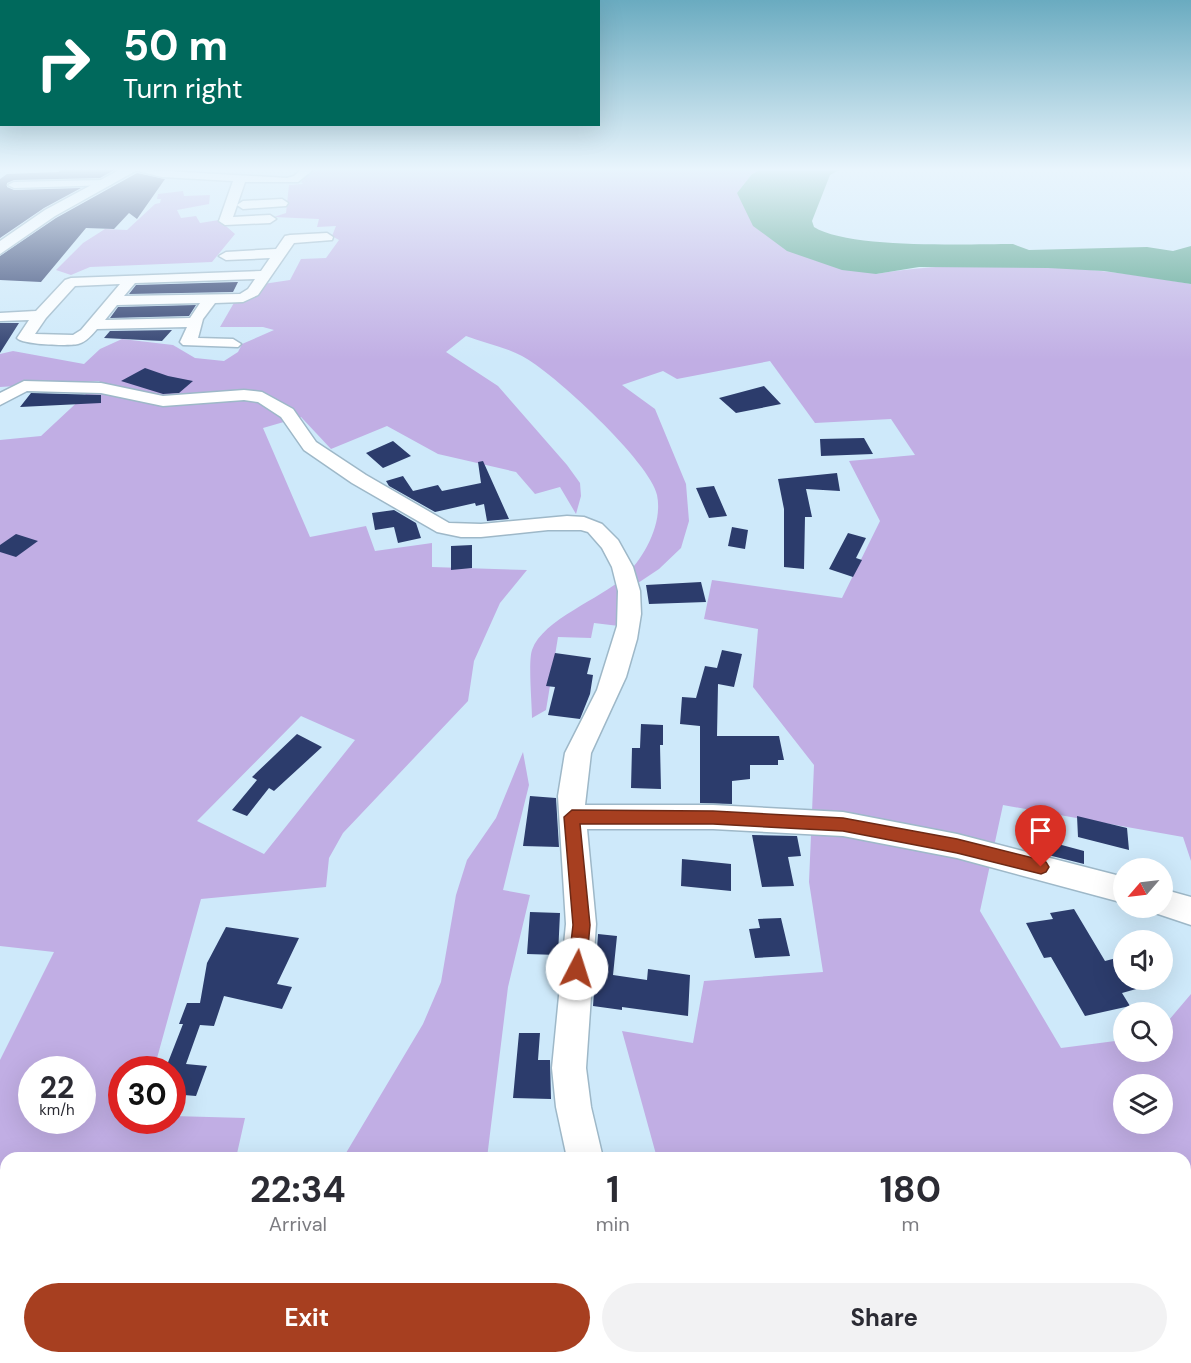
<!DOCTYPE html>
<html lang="en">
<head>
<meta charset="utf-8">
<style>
	body { margin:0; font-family:"DM Sans",sans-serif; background:#f2f2f3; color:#2b2b33; height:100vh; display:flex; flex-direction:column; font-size:22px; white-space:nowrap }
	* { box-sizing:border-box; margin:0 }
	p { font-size:20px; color:#7c7c81 }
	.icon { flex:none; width:33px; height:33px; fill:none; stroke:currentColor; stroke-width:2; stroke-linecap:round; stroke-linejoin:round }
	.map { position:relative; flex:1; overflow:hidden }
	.drawer { position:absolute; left:0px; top:1152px; width:1191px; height:212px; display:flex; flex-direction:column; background:#fff; border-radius:18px 18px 0 0; box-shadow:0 6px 24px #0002 }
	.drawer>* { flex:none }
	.top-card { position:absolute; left:0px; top:0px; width:600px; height:126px; box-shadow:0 6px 24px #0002; background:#00695c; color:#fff; overflow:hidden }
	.needle { width:39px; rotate:242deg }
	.tools { position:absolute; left:1113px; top:858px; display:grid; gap:12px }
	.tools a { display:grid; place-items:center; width:60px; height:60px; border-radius:50%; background:#fff; box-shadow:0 6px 24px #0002; font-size:30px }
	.speed { position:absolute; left:18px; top:1056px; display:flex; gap:12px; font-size:30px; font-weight:700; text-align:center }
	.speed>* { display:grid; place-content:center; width:78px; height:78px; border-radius:50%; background:#fff; box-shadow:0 6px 24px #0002; line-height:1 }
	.speed small { font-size:15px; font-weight:400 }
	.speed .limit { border:9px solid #d22; background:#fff; color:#111 }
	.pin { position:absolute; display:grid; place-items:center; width:51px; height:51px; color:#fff; margin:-62px -26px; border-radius:50% 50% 50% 0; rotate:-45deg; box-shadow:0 0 6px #0007 }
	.pin .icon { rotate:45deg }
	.me { position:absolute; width:66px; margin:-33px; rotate:5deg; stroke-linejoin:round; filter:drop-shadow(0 0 4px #0008) }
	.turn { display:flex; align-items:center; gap:21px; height:126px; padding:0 24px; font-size:27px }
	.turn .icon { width:78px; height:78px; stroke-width:2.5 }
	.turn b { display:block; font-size:42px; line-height:51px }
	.eta { display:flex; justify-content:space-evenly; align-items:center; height:102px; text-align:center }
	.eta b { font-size:36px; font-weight:700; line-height:42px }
	.action { display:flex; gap:12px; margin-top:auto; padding:12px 24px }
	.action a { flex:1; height:69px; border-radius:36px; background:#a73f20; color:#fff; font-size:24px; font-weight:700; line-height:69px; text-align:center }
	.action a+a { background:#f2f2f3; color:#2b2b33 }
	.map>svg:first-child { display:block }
	.green { fill:#c1aee4; fill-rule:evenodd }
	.water { fill:#4e9d85 }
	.building { fill:#2c3c6c }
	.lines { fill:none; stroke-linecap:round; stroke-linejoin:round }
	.service-casing { stroke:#9eb8c8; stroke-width:3 }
	.minor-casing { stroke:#9eb8c8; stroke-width:3 }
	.tertiary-casing { stroke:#9eb8c8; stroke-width:3 }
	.service { fill:#fff; fill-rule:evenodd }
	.minor { fill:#fff; fill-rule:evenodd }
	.tertiary { fill:#fff; fill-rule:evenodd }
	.route { fill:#a73f20; stroke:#6d2915; stroke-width:1.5 }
</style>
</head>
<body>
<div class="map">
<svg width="1191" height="1363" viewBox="0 0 1191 1363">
	<rect width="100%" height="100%" fill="#cee9fa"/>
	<!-- green -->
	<path class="green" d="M324 169H762L752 174 737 193 876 274C974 257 1093 266 1191 284V861L1183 837 1003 805 980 911 1061 1048 1123 1040 1124 1052H1162L1163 1027 1191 994V1212L1185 1214V1158H657L622 1031 693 1043 704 981 823 972 809 882 814 765 753 687 758 629 704 619 712 580 842 598 880 521 849 461 915 455 891 419 815 423 770 361 677 379 663 371 622 385 655 409 686 484 689 521 681 548 659 569 620 595 619 626 594 623 591 638 558 637 546 710 532 718C532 703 528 662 532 650 543 619 601 599 624 577 644 558 663 524 657 495 651 463 552 371 522 356 505 347 484 343 466 336L446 352 498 386 567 465 580 483 581 496 576 514 560 487 535 494 516 472 438 454 387 426 331 449 301 417 263 428 310 537 366 526 375 551 432 543V567L527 570 500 603 474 661 468 701 343 833 329 858 326 887 201 899 154 1069 122 1070V1120H172L173 1116 245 1118 236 1158H6V1358H172L170 1363H0V1060L54 952 0 946V440L41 436 100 381 0 387V354L13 351 84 364 100 349 122 339 173 345 195 358 224 361 238 352 242 344 274 330 263 327H220L235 301H246L263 284 290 280 301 259 326 258 339 240 332 236 336 226 317 227 319 219 274 217 286 213 289 185 303 184 301 182 309 173ZM301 716 355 740 264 854 197 821ZM32 1070H82V1120H32ZM1124 1084H1162V1124H1124Z
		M183 191 184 196 210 195 209 204 177 210 181 218 196 216 200 223 219 220 235 234 212 262 90 267 71 275 56 270 83 243 105 229 127 230 155 204 160 203 161 199H157L158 194Z
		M523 752 529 785 503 890 530 895 508 987 487 1158H343L423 1024 441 982 456 895 467 860 496 818Z
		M743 1358H1124L1126 1363H745Z"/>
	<!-- water -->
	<path class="water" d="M762 169H841L830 175 812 221 814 227C848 249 969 244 1013 244L1029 250 1147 247 1173 251 1191 246V284L1104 271 1048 268 919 267 876 274 842 270 787 251 753 226 737 193 752 174Z"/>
	<!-- building -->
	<path class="building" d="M61 169H116L100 178 14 180 7 183V187L14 190 81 188 44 208 0 238V179L7 174 59 172Z
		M137 173 165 179 137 219 129 213 114 229 86 228 41 282 0 280V256L56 218Z
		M238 282 233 292 129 294 136 285Z
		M196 305 189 316 110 318 118 307Z
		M0 323H19L0 353Z
		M172 330 162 341 104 338 110 331Z
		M145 368 168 376 193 381 179 393 163 394 121 381Z
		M764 386 781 404 736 413 719 398Z
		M31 393 101 395V403L20 407Z
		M864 438 873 454 821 456 820 439Z
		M393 441 411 456 383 468 366 453Z
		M483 461 509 519 487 521 484 504 476 506 475 503 435 512 389 486 386 481 403 476 413 491 438 485 442 491 481 483 478 462Z
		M837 473 840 491 806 489 812 517H805L804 569 784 567V509L778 479Z
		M714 486 727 516 709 518 696 488Z
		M394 510 416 523 421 538 398 543 394 527 375 530 372 513Z
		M732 527 748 530 745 549 728 546Z
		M848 533 866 538 856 558 862 560 853 577 829 569Z
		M16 534 38 541 16 557 0 552V545Z
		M472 545V568L451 570V546Z
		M701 582 706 602 649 604 646 585Z
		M722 650 742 654 734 687 718 684 717 736H779L784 760H778V765H750V779L732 781V804L700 803V726L680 724 682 697 696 698 705 666 717 668Z
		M555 653 591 658 587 674 593 675 590 694 580 719 548 715 555 687 546 686Z
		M641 724 663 725V745H660L661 789 631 788 632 748H640Z
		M297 734 322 747 274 791 269 788 247 816 232 810 257 780 252 777Z
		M530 796 556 798 559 847 523 846Z
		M1077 816 1127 828 1129 850 1078 837Z
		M752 835 797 836 801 856 788 857 794 886 762 887Z
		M1032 837 1084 851V864L1032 851Z
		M682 859 731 864V891L681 886Z
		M1074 909 1105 961 1124 956V980H1153L1154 984 1122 993 1130 1006 1085 1016 1051 957 1044 958 1026 923 1053 919 1050 913Z
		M530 912 560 913 558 955 527 954Z
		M781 918 790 956 755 958 749 929 760 928 758 919Z
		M226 927 299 938 277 984 292 987 282 1009 224 996 214 1026 200 1025 186 1064 207 1066 196 1096 172 1094V1070H165L183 1024H179L187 1003H200L207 963Z
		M598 934 617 936 613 975 647 980 648 969 690 975 688 1016 622 1007V1010L593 1006Z
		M519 1033H540L538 1060H550L551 1099 513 1098Z"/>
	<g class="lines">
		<!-- service casing -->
		<g class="service-casing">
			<path id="service" d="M623 1358H643L645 1363H625Z"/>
		</g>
		<!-- minor casing -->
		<g class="minor-casing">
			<path id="minor" d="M130 169 287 178 294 176 302 169H314L298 182H245L233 217 270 215 276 219 270 223 225 225 219 221 233 181 162 177Z
				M107 180 111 181V185L14 188 8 185 14 182Z
				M282 199 288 203 286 206 243 209 237 205 243 201Z
				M327 233 333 237 332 240 294 243 258 295 243 302 215 303 203 319 198 338 233 339 241 344 238 347 183 345 180 342 187 327 97 329C92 335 86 342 78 344 68 346 23 345 17 338L29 320 0 321V313L36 311 65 280 71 278 261 271 270 258 226 260 219 256 226 252 276 249 285 236 290 235ZM255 279 248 289 240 294 124 296 135 283ZM120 284 81 330 73 335 35 334 46 318 75 286ZM200 303 190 318 105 320 117 305Z
				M24 381 101 383 163 396 244 390 262 392 293 409 316 442 366 475 449 523 481 524 567 516 584 517 602 524 618 540 633 567 640 591 641 614 637 639 626 677 591 753 585 805H713L843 812 957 834 1124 877V903L957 858 843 836 713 829H587L596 924 586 1068 591 1107 603 1158H567L556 1107 552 1068 566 924 558 796 565 753 597 690 617 626 618 591 612 567 602 548 588 532 581 530H548L481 537H461L437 532 352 483 304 450 281 417 258 402 244 400 163 406 101 393 27 391 0 405V393Z
				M1162 889 1191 897V925L1152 912 1150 908H1162Z
				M476 1358H518L516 1363H473Z"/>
		</g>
		<!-- tertiary casing -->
		<g class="tertiary-casing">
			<path id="tertiary" d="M121 169H139L55 216 0 254V241L45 210Z"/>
		</g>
		<!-- service -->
		<use href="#service" class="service"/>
		<!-- minor -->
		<use href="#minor" class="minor"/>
		<!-- tertiary -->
		<use href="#tertiary" class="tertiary"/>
	</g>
	<!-- sky -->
	<linearGradient id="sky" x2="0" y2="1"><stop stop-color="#6aabc0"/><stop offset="0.47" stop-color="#e9f5fd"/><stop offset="1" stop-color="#e9f5fd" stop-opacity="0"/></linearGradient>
	<rect width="1191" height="360" fill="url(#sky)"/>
	<!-- route -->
	<path class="route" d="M572 810 713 811 843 818 957 839 1041 860 1046 862 1049 867 1046 872 1041 874 957 853 843 831 713 824H580L590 925 586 969 583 975 577 977 571 975 568 969 573 925 564 817Z"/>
</svg>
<div class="tools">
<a><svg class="needle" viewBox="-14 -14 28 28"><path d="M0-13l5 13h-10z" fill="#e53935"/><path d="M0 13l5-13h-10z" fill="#7c7c81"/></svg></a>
<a><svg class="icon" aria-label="sound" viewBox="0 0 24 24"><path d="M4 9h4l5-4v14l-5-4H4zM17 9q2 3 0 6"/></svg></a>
<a><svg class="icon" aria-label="search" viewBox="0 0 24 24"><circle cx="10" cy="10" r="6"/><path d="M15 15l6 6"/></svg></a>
<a><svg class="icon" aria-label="layers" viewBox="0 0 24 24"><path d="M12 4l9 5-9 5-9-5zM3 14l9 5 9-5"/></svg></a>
</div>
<div class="speed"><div>22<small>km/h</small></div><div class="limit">30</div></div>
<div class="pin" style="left:1041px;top:867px;background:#d93025"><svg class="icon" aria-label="arrive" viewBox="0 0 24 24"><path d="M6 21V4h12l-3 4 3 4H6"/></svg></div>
<svg class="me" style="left:577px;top:969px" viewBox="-20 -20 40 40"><circle r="19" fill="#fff"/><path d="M0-13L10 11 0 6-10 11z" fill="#a73f20"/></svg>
<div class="top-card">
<div class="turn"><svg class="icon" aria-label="right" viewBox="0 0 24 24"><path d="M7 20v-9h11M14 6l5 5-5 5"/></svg><div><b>50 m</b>Turn right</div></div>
</div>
<section class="drawer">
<div class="eta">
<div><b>22:34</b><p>Arrival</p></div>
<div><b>1</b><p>min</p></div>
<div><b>180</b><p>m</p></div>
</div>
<div class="action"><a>Exit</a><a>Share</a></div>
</section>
</div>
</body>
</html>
